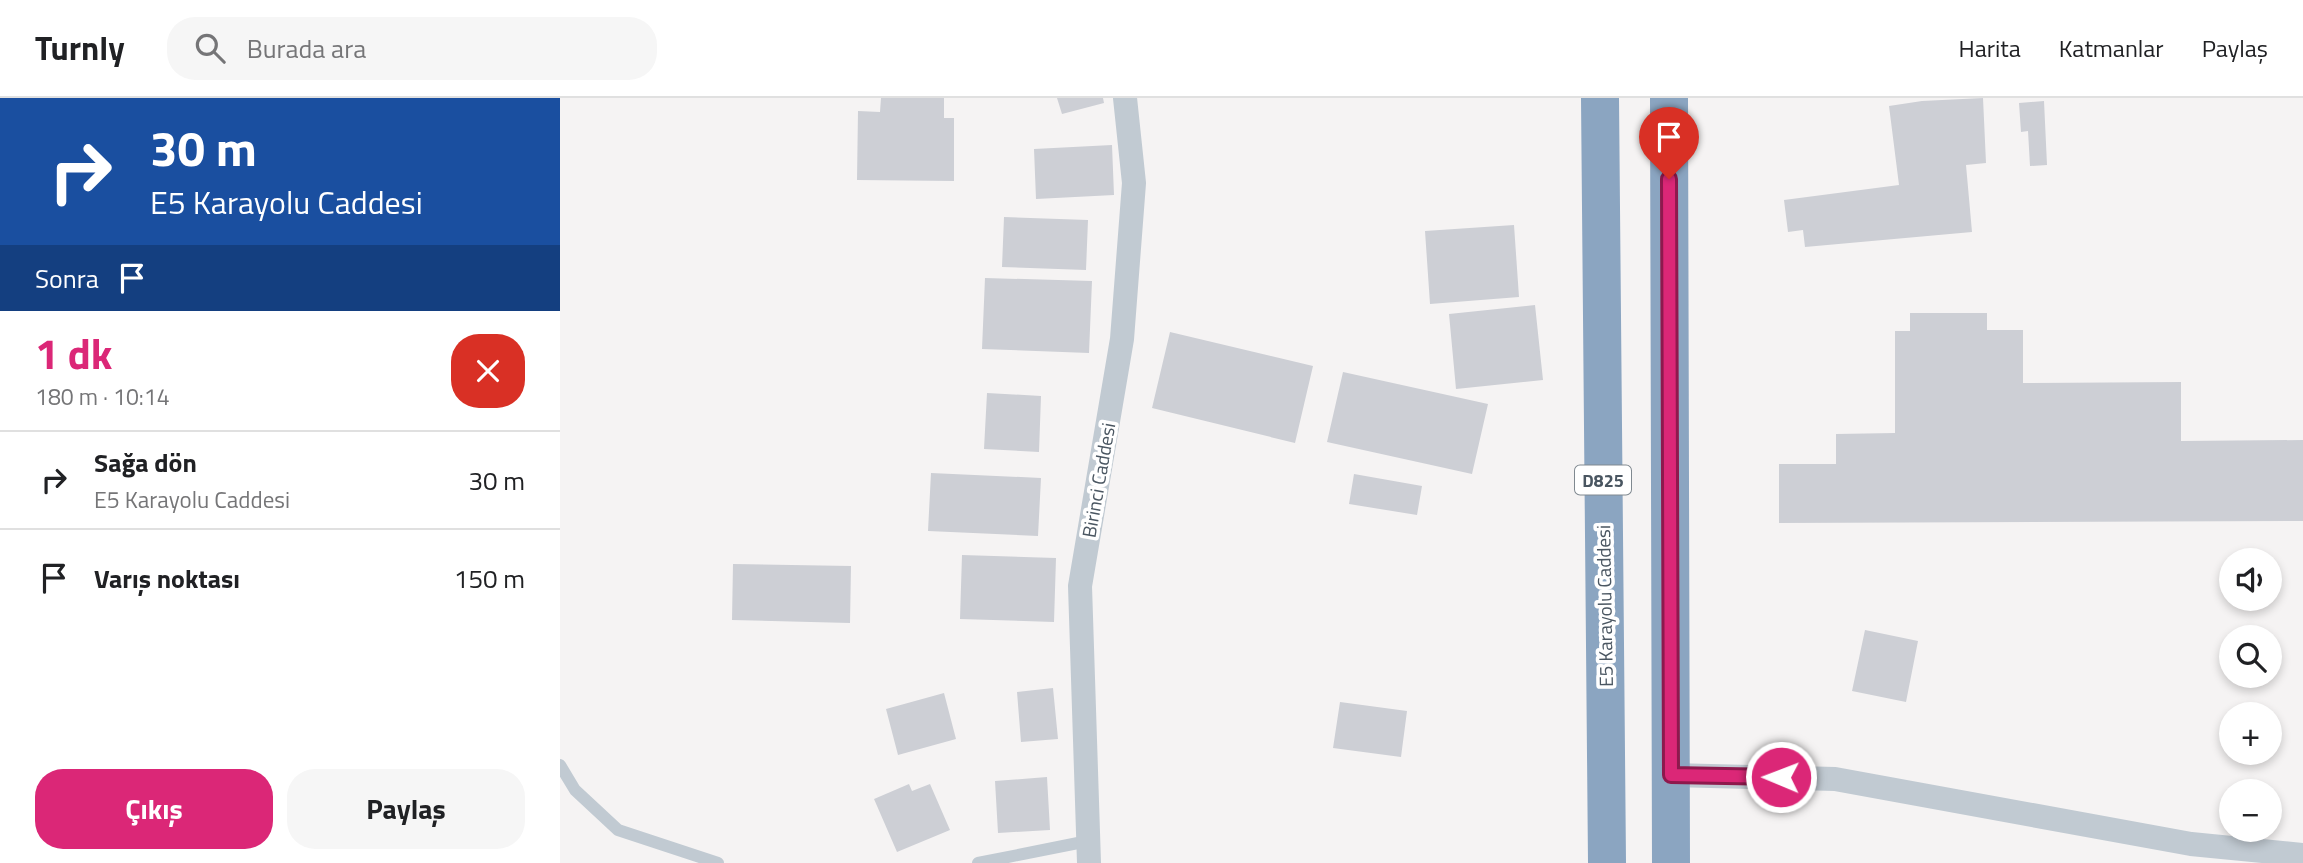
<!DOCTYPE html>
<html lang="tr">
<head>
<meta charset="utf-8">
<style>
	body { margin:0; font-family:"Titillium Web",sans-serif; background:#f6f6f6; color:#202124; height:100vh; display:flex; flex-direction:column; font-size:26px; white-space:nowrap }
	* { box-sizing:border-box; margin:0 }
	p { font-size:23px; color:#757577 }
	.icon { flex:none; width:38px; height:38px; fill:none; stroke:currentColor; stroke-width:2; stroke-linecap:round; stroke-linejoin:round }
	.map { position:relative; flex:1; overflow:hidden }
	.drawer { display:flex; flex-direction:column; background:#fff; width:560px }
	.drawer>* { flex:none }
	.top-card { background:#1a4fa0; color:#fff; overflow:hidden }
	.controls { position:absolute; left:1659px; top:450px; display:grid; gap:14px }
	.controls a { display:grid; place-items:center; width:63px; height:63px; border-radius:50%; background:#fff; box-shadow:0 4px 10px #0003; font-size:35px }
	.pin { position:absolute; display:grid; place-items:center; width:60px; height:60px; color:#fff; margin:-72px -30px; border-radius:50% 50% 50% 0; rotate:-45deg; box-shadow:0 0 7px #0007 }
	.pin .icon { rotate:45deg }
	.me { position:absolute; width:77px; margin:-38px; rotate:271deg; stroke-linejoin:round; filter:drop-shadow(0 0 5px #0008) }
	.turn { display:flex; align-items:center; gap:24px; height:147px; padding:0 35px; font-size:32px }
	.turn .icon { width:91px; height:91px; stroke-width:2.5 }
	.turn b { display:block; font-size:49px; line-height:60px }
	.then { display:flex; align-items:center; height:66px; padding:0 35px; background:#0003; gap:14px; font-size:26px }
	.round { display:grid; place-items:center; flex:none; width:74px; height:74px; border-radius:28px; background:#f6f6f6 }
	.headline { display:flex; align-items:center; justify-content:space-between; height:119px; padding:0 35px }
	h1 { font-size:42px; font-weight:700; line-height:52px; color:#db2777 }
	.cta { display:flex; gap:14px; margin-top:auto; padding:14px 35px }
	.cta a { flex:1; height:80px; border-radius:28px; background:#db2777; color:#fff; font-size:28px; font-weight:700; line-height:80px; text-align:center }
	.cta a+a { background:#f6f6f6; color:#202124 }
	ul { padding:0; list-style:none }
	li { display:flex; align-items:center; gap:21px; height:98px; padding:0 35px; border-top:2px solid #e0e0e0 }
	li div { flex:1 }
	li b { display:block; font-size:26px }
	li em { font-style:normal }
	header { display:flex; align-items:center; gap:42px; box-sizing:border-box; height:98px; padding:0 35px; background:#fff; border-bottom:2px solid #e0e0e0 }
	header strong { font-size:33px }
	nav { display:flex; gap:38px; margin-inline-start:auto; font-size:24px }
	.search { width:490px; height:63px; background:#f6f6f6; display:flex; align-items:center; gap:18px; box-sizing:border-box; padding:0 24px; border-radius:28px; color:#757577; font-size:26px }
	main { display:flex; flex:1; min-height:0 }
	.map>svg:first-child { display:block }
	.building { fill:#cdcfd5 }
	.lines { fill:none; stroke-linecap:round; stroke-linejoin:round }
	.lane { stroke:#c1cad2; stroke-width:12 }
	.street { stroke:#c1cad2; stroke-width:24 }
	.highway { stroke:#8ba5c1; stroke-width:38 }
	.route-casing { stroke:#8e194d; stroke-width:18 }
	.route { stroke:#db2777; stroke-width:12 }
	.labels { text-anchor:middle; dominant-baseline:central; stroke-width:7; stroke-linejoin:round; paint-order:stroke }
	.shield { fill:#fff; stroke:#808990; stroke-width:2 }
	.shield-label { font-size:18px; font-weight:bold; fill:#4a5661 }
	.street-label { font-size:19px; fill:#4a5661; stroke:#fff }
</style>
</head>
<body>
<header>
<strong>Turnly</strong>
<div class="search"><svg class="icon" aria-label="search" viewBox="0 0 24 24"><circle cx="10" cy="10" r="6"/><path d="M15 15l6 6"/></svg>Burada ara</div>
<nav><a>Harita</a><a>Katmanlar</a><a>Paylaş</a></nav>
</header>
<main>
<section class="drawer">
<div class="top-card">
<div class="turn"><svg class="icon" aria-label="right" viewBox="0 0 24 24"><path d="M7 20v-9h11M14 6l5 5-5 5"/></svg><div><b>30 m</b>E5 Karayolu Caddesi</div></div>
<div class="then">Sonra<svg class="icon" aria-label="arrive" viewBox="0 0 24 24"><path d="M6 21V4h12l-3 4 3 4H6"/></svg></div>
</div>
<div class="headline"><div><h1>1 dk</h1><p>180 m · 10:14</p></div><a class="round" style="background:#d93025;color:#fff"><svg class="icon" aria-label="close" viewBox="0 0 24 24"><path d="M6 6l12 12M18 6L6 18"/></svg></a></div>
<ul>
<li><svg class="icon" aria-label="right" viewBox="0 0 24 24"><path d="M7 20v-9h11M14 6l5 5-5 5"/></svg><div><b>Sağa dön</b><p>E5 Karayolu Caddesi</p></div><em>30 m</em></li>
<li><svg class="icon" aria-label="arrive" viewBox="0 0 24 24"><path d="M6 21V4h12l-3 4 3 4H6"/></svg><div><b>Varış noktası</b></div><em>150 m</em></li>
</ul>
<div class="cta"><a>Çıkış</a><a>Paylaş</a></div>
</section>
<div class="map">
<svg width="1743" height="765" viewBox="0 0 1743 765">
	<rect width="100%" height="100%" fill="#f5f3f3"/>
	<!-- building -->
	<path class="building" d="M321 0H384V20H394V83L297 82 298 13 320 14Z
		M497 0H543L544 5 502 16Z
		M1423 0 1426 65 1406 67 1412 134 1245 149 1243 132 1228 134 1224 102 1339 87 1329 8 1362 3Z
		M1484 3 1487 67 1470 68 1468 33 1461 34 1459 5Z
		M552 47 554 97 476 101 474 51Z
		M444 119 528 122 526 172 442 169Z
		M954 127 959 199 870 206 865 133Z
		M425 180 532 183 529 255 422 251Z
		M975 207 983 282 896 291 889 216Z
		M1350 215H1427V232H1463V285L1621 284V343L1743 342V423L1219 425V366H1276V336L1335 335V233H1350Z
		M610 234 753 268 735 345 592 310Z
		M783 274 928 306 912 376 767 344Z
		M427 295 481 298 479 354 424 351Z
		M371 375 481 380 478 438 368 433Z
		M794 376 862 388 857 417 789 406Z
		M402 457 496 460 494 524 400 521Z
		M173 466 291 468 290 525 172 522Z
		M1305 532 1358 543 1346 604 1292 593Z
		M493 590 498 641 461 644 457 594Z
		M384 595 396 641 338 657 326 611Z
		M780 604 847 613 841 659 773 650Z
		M487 679 490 732 438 735 435 683Z
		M349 686 352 693 370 686 390 732 337 754 314 701Z"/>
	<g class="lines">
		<!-- lane -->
		<path class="lane" d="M0 667 15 692 58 732 158 765
			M418 765 528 743"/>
		<!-- street -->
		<path class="street" d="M1111 677 1275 681 1631 746 1743 757
			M529 765 520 488 562 241 574 85 565 0"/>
		<!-- highway -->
		<path class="highway" d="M1040 0 1047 765
			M1109 0 1111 765"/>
	</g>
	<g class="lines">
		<!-- route casing -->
		<g class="route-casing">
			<path id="route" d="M1109 81 1111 677 1221 679"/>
		</g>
		<!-- route -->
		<use href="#route" class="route"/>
	</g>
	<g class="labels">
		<!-- shield labels -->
		<rect class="shield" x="1015" y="367.5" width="56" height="29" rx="5"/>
		<g class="shield-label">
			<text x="1043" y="382">D825</text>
		</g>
		<!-- street labels -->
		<g class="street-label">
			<text transform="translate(538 382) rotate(-80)">Birinci Caddesi</text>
			<text transform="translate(1044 508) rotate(-91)">E5 Karayolu Caddesi</text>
		</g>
	</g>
</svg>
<div class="controls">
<a><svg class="icon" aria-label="sound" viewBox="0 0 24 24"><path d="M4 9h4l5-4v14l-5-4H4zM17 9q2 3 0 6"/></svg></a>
<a><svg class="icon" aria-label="search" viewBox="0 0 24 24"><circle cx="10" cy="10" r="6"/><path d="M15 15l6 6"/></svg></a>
<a>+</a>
<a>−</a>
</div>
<div class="pin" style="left:1109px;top:81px;background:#d93025"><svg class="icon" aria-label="arrive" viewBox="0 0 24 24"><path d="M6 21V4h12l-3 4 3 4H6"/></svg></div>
<svg class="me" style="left:1221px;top:679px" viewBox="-20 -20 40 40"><circle r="17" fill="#db2777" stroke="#fff" stroke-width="3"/><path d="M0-11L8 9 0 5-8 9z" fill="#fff"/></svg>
</div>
</main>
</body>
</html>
